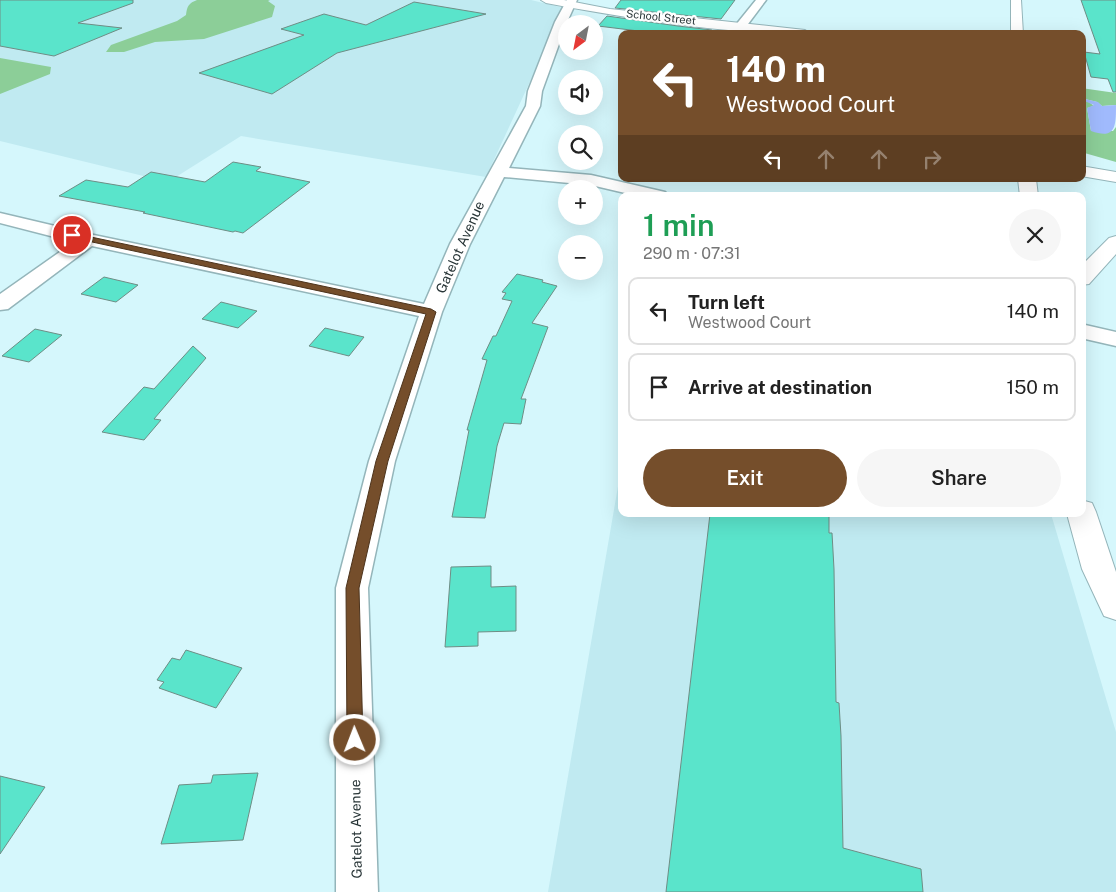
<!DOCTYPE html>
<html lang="en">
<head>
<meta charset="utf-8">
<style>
	body { margin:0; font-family:"Public Sans",sans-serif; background:#f6f6f6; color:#222; height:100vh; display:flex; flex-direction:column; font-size:19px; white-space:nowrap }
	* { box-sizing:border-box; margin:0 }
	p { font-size:16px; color:#767676 }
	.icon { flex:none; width:28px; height:28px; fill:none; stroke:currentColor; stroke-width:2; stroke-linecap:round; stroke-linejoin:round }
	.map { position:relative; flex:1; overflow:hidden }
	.details { position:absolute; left:618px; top:192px; width:468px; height:325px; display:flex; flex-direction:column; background:#fff; border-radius:10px; box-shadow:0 5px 20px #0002 }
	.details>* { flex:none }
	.banner { position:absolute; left:618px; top:30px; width:468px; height:152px; border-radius:10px; box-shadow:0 5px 20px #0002; background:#754e2b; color:#fff; overflow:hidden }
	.needle { width:32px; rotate:212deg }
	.controls { position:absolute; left:558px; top:15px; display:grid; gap:10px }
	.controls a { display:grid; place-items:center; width:45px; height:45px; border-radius:50%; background:#fff; box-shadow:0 5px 20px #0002; font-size:25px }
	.pin { position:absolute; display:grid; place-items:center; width:42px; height:42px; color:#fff; margin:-21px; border:2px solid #fff; border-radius:50%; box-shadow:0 1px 5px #0007 }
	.me { position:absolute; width:55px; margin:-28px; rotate:359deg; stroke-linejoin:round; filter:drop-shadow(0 0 4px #0008) }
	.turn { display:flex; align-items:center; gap:18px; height:105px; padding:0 25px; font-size:22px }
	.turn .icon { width:65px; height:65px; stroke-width:2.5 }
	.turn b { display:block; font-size:35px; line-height:42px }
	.lanes { display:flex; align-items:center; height:48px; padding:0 25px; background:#0003; justify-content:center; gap:25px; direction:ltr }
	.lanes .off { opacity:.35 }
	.round { display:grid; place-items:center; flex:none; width:52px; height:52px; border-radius:26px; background:#f6f6f6 }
	.summary { display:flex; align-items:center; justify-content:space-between; height:85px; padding:0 25px }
	h1 { font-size:30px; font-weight:600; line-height:38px; color:#1e9e55 }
	.cta { display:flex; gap:10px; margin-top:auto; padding:10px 25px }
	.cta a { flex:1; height:58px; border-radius:30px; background:#754e2b; color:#fff; font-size:20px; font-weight:600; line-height:58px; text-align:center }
	.cta a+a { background:#f6f6f6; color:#222 }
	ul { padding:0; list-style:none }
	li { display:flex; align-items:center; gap:15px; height:68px; margin:0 10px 8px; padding:0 15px; border:2px solid #e0e0e0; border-radius:10px }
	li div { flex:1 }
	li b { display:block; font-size:19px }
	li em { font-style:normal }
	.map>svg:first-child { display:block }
	.built { fill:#c0eaf1 }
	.green { fill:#8cce98 }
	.water { fill:#a0bafd }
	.building { fill:#5ae4cb; stroke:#6e8d85 }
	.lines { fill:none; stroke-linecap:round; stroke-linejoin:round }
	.minor-casing { stroke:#94b5ba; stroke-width:3 }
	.tertiary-casing { stroke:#94b5ba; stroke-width:2 }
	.minor { fill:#fff; fill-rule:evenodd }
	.tertiary { fill:#fff; fill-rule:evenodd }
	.route { fill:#754e2b; stroke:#4c331c }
	.labels { text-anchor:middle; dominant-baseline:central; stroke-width:4.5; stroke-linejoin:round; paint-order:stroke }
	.far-street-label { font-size:11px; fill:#283537; stroke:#fff }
	.street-label { font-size:14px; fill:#283537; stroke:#fff }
</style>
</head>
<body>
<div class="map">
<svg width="1116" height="892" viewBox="0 0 1116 892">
	<rect width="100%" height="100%" fill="#d5f7fc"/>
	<!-- built -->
	<path class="built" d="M0 0H531L564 8 486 177 241 136 168 182 0 141Z
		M621 469V514H1051L1116 732V892H548Z"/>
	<!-- green -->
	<path class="green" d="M197 0H270L268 1 275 6 272 17 204 39 155 42 124 52H106L111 45 177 21 186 15C187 6 189 3 197 0Z
		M0 58 51 67 50 74 0 94Z
		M1081 88 1116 93V105L1102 106 1097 102 1085 99 1094 106 1087 108 1091 131H1113L1116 127V162L1081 152Z"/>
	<!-- water -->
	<path class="water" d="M1085 99 1098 102 1102 106 1116 105C1116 126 1116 140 1091 131L1087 108 1094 105 1082 100Z"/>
	<!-- building -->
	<path class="building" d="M0 0H133V3L78 23 122 28 54 56 0 46Z
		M621 0H735L721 19 615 8Z
		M1081 0H1116V92H1113L1108 79 1091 77 1084 52 1100 54Z
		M414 2 486 14 337 53 272 94 199 73 304 35 281 29 324 14 366 25Z
		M607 16 678 26 712 30 709 34H663L598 26Z
		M233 162 261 167 256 171 310 182 243 233 235 231 233 232 143 213 145 212 59 196 86 180 128 187 151 172 205 182Z
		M517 274 543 280 542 282 557 286 532 323 548 327 521 399H526L521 424 504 423 497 446 485 518 452 517 469 430H467L487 360 482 359 493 336H496L512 301 502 299 506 293 502 292Z
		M104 277 138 285 116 302 81 294Z
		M221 302 257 311 238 328 202 319Z
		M325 328 364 337 349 356 309 346Z
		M35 329 62 335 29 362 2 356Z
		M193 346 206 358 154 419 161 420 144 440 102 432 144 387 154 389Z
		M710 514H829V533H832L834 569 836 702 839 703 841 736 843 848 921 869 923 892H666Z
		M491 566V587L516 586V631L478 632V646L445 647 451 567Z
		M186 650 242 668 216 708 159 688 164 682 157 680 172 658 180 660Z
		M258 773 243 840 161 844 179 785 211 783 213 775Z
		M0 776 45 787 0 854Z"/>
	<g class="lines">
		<!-- minor casing -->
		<g class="minor-casing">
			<path id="minor" d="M567 0H577L567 22 542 91 540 106 509 168 591 175 665 192 668 196H638L591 185 504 177 470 244 442 312 395 461 368 588 378 892H336V588L369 461 419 316 92 246 8 309 0 310V294L74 242 0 223V213L89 234 424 304 450 244 526 106 528 91 555 22Z
				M756 0H766L745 28H737L735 26Z
				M1081 324 1116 332V346L1081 338Z"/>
		</g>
		<!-- tertiary casing -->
		<g class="tertiary-casing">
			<path id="tertiary" d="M541 0H564L610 9 805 30 811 34C725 34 631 19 546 3Z
				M1011 0H1021L1023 34H1011Z
				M1081 166 1116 172V182L1081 176Z
				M1018 179H1036L1038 196H1020Z
				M1116 236V254L1089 284 1081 285V266L1109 238Z
				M1081 500 1092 503 1096 512 1116 572V620L1104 616 1082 569 1067 514H1081Z"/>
		</g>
		<!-- minor -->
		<use href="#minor" class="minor"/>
		<!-- tertiary -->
		<use href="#tertiary" class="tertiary"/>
	</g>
	<!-- route -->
	<path class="route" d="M72 233 431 309 436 312 388 461 359 588 363 740 360 745 355 748 349 745 347 740 346 588 376 461 426 314 69 237V234Z"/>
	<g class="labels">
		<!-- far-street labels -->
		<g class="far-street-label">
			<text transform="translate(661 17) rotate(6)">School Street</text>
		</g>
		<!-- street labels -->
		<g class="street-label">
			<text transform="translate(460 247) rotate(-66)">Gatelot Avenue</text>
			<text transform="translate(356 829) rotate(-91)">Gatelot Avenue</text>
		</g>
	</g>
</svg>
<div class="controls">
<a><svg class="needle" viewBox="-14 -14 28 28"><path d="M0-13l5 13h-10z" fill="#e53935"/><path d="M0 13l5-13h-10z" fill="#767676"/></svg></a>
<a><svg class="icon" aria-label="sound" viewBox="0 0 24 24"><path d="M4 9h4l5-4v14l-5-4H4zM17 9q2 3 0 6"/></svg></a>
<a><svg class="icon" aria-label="search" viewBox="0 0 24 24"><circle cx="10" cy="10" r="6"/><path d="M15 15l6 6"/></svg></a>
<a>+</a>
<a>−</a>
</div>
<div class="pin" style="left:72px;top:235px;background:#d93025"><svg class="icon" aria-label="arrive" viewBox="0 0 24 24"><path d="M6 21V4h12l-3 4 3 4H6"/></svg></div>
<svg class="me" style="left:355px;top:740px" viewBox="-20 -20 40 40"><circle r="17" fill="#754e2b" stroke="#fff" stroke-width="3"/><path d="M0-11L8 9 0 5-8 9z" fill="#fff"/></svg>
<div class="banner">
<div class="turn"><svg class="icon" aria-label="left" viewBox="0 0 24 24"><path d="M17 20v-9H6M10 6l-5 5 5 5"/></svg><div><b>140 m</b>Westwood Court</div></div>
<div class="lanes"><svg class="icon" aria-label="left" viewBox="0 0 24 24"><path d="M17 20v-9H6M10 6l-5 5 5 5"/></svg><svg class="icon off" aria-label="ahead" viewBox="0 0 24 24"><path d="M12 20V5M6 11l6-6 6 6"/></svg><svg class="icon off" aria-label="ahead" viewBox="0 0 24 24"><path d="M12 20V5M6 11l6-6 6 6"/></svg><svg class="icon off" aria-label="right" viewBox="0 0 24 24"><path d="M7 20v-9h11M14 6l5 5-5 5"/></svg></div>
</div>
<section class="details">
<div class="summary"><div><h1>1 min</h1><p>290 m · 07:31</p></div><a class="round"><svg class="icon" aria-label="close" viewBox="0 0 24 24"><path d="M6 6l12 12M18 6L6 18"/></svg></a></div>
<ul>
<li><svg class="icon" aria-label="left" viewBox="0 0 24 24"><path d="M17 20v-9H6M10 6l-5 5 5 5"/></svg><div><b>Turn left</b><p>Westwood Court</p></div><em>140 m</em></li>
<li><svg class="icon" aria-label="arrive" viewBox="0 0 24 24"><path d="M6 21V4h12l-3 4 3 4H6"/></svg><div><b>Arrive at destination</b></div><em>150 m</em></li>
</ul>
<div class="cta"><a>Exit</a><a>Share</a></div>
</section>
</div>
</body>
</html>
